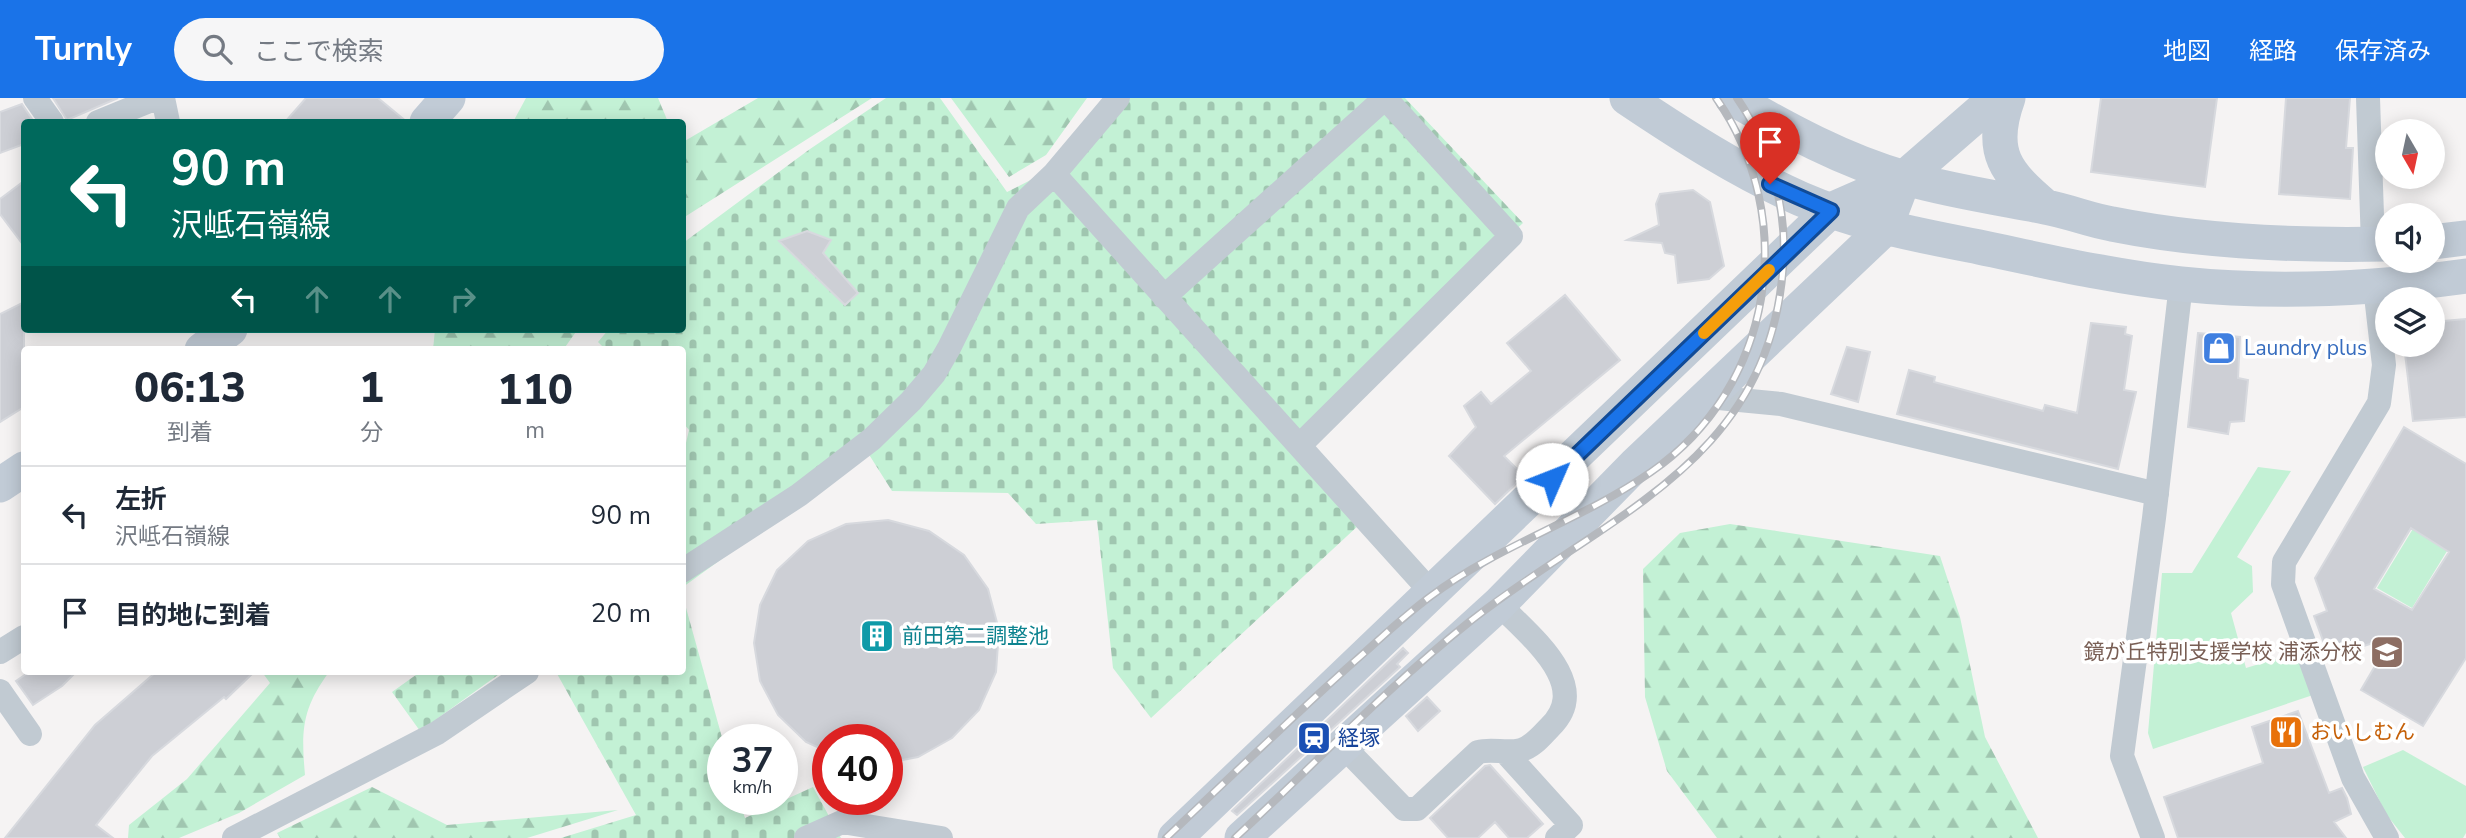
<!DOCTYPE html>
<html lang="ja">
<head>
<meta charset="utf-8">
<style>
	body { margin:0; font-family:"Nunito Sans","Noto Sans JP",sans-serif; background:#f6f6f7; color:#1f2937; height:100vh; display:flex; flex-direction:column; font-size:26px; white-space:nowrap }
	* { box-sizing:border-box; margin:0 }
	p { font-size:23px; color:#747a83 }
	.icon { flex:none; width:38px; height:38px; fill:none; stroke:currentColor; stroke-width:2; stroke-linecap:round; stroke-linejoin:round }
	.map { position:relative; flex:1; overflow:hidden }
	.side { position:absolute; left:21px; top:248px; width:665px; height:329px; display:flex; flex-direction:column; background:#fff; border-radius:7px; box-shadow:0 4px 18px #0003 }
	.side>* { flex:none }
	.top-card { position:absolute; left:21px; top:21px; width:665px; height:214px; border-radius:7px; box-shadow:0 4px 18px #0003; background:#00695c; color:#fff; overflow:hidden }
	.needle { width:46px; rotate:171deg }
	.buttons { position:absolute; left:2375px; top:21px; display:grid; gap:14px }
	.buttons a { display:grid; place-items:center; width:70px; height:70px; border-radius:50%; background:#fff; box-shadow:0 4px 18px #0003; font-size:35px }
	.speed { position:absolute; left:707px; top:626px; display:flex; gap:14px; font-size:35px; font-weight:700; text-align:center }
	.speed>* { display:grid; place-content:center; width:91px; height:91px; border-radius:50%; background:#fff; box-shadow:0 4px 18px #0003; line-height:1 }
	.speed small { font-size:18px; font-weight:400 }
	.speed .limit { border:10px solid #d22; background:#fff; color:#111 }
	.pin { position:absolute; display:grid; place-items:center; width:60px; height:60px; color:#fff; margin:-72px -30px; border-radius:50% 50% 50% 0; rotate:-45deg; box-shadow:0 0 7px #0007 }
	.pin .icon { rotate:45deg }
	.me { position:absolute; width:77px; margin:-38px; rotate:46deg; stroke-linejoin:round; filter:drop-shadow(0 0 5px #0008) }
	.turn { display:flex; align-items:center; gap:24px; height:147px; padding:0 35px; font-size:32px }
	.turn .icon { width:91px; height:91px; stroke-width:2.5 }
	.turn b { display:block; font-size:49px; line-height:60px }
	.lanes { display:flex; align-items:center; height:66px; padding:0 35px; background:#0003; justify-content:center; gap:35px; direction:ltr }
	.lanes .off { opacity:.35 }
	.eta { display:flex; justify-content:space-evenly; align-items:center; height:119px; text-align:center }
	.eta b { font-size:42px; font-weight:800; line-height:49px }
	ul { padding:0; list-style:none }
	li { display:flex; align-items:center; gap:21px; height:98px; padding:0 35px; border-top:2px solid #e0e1e3 }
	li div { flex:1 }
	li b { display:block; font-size:26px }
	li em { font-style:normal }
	header { display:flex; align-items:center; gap:42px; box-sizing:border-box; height:98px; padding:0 35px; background:#1a73e8; color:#fff }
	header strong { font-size:33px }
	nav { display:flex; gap:38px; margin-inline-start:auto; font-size:24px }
	.search { width:490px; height:63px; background:#f6f6f7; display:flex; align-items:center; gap:18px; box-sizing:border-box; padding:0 24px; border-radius:38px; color:#747a83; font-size:26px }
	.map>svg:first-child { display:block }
	.green { fill:#c3f1d5 }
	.forest { fill:url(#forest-firs) }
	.cemetery { fill:url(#cemetery-stones) }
	.building { fill:#cdcfd5; stroke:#d7d9de; stroke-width:2; fill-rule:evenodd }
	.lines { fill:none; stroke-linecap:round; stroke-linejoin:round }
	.street { stroke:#c1cad2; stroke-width:24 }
	.secondary { stroke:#c1cbd6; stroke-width:35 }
	.rail-casing { stroke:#b5b8bd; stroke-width:8 }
	.rail { stroke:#fff; stroke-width:5; stroke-dasharray:16; stroke-linecap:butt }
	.route-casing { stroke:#114b97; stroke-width:18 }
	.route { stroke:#1a73e8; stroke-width:12 }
	.slow { stroke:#f59e0b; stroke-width:12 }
	.labels { text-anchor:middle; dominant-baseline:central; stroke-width:7; stroke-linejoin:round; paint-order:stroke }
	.shop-label { font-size:21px; fill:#366cbe; stroke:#fff; text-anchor:start }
	.culture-label { font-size:21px; fill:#0d838f; stroke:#fff; text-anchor:start }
	.education-label { font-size:21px; fill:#785e54; stroke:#fff; text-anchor:end }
	.food-label { font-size:21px; fill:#c56008; stroke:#fff; text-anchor:start }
	.transit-label { font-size:21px; fill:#164399; stroke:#fff; text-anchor:start }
</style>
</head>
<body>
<header>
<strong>Turnly</strong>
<div class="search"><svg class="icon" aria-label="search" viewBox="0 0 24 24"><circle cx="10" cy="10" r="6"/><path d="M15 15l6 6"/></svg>ここで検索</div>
<nav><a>地図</a><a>経路</a><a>保存済み</a></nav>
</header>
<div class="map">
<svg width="2466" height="740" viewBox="0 0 2466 740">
	<defs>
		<pattern id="forest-firs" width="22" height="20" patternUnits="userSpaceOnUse" patternTransform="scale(1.75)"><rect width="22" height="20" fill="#c3f1d5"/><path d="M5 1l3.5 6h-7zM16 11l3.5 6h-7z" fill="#a0c6b0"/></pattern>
		<pattern id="cemetery-stones" width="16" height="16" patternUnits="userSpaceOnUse" patternTransform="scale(1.75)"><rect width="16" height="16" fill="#c3f1d5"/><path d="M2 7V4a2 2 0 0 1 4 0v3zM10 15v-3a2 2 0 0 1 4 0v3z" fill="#a0c6b0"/></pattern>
	</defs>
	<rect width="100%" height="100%" fill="#f5f3f3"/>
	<!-- green -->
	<path class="green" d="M2258 369 2291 373 2237 459 2252 468 2253 494 2231 515 2246 570 2299 554 2313 597 2153 651 2148 635 2162 475H2192Z
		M2428 406 2463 427 2412 510 2377 490Z
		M2403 652 2466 688V735L2463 740H2405L2386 716 2363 669Z"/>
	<!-- forest -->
	<path class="forest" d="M526 0H658L668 24H513Z
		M758 0H872L683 120V44Z
		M951 0H1087L1046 57 1009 79Z
		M435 231H578L563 252H433Z
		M1730 426 1940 458 1960 519 1985 639 2038 740H1717L1667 673 1645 599 1643 471 1680 435Z
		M262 574H329C302 611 301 632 305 677L239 715 179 740H128L129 727 187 681 270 585Z
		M372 689 447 727 618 712 527 740H280L277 735Z"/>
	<!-- cemetery -->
	<path class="cemetery" d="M886 0H940L1007 94 1070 62 1114 0H1405L1523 125 1286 345 1360 426 1151 620 1113 570 1097 422 1036 426 1008 395 892 393 868 355 683 489 682 362 689 332 683 325 682 252H606L598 244 609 231H682L683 145 810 51Z
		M683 499 723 643V702H739L745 720 813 689 841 740H561L636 717 556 574H682Z
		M420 574H502L420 633 392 594Z"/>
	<!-- building -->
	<path class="building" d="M53 0H118L67 22Z
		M306 0H378L407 24H285Z
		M2101 0H2217L2205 89 2091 74Z
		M2286 0H2350L2346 50H2353L2350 101 2279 96Z
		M22 6 34 24H24V46L0 55V14Z
		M24 83V148L0 116V101Z
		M1693 92 1710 104 1724 168 1709 181 1678 185 1675 157 1665 155 1662 145 1627 142 1659 127 1656 106 1660 96Z
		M807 133 831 142 823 155 858 195 845 207 779 143Z
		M1565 197 1620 262 1504 358 1524 378 1495 406 1449 358 1476 329 1464 308 1481 294 1491 306 1531 273 1507 245Z
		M24 204V309L0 324V216Z
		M2466 221V319L2413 323 2404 247H2432V224Z
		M2091 225 2126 229 2125 236 2132 238 2124 292 2136 294 2118 371 1897 316 1909 272 1935 279 1934 284 2043 313 2045 307 2077 315Z
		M2198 235 2240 239 2238 280 2248 282 2244 323 2230 324 2228 336 2188 329Z
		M1847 249 1870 254 1858 304 1831 296Z
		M2404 329 2466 366V560L2423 628 2361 592 2392 539 2329 559 2314 518 2327 513 2315 480ZM2411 430 2449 454 2412 512 2374 491Z
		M888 422 929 433 964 457 988 491 999 532 996 574 979 612 952 640 918 659 887 665V642H828V654L806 644 778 617 760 583 754 545 760 507 777 472 808 443 846 426Z
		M1403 550 1408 555 1397 566 1400 569 1237 717 1232 713Z
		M29 574H76L62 588 33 607 16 583Z
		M156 574H254L226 601 224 599 152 658 96 727 113 740H5L95 627Z
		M1427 599 1440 613 1418 633 1406 618Z
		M2298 613 2329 695 2342 690 2347 700 2351 716 2334 724 2346 740H2178L2164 699 2263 665 2252 629Z
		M1490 667 1543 726 1527 740H1509L1495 724 1478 740H1448L1430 720 1485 668Z"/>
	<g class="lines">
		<!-- street -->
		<path class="street" d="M35 0 52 24
			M163 0 168 24
			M2368 0 2373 147
			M98 24 157 0
			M1054 76 1432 495
			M2375 189 2384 267 2379 305 2284 464 2283 486 2353 680 2387 740
			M1164 199 1385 0 1511 138 1300 347
			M1708 299 1781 306 2157 396
			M682 473 799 397 872 341 911 303 934 276 949 250 1018 110 1054 76 1118 0
			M0 554 24 539
			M0 593 30 636
			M1343 648 1404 711H1417L1478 654C1493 650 1506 656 1521 652 1533 649 1542 637 1550 629 1594 586 1528 537 1499 506
			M1505 654 1571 727 1557 740
			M234 740 437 635 527 574
			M806 740 842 724 941 740
			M2153 740 2122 658 2154 420 2181 186"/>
		<!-- secondary -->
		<path class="secondary" d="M1627 0C1682 37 1740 74 1801 101 1858 126 1918 137 1979 149 2046 163 2113 179 2181 186 2276 196 2372 191 2466 178
			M1732 0C1786 31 1844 63 1905 80 1951 93 1998 100 2045 109 2068 113 2089 122 2112 126 2202 144 2296 148 2387 146
			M2008 0C1988 55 2006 75 2046 109
			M427 24 448 0
			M2432 144 2466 140
			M202 252 230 231
			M0 387 24 371
			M1175 740 1831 112 1904 80 1996 0
			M1242 740 1499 506 1635 367 1885 130 1904 80"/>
		<!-- rail casing -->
		<g class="rail-casing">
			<path id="rail" d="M1166 740C1226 683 1285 626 1347 570 1375 546 1401 520 1431 498 1499 447 1582 422 1651 374 1774 289 1800 120 1716 0
				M1235 740C1311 670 1387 589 1468 525 1602 418 1768 368 1783 170 1788 111 1770 48 1737 0"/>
		</g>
		<!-- rail -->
		<use href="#rail" class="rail"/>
	</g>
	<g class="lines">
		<!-- route casing -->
		<g class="route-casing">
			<path id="route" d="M1552 381 1831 113 1770 86"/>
		</g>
		<!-- route -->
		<use href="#route" class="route"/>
		<!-- slow -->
		<path class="slow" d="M1704 235 1769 172"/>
	</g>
	<!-- icons -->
	<defs>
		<g id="shop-square" transform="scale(1.75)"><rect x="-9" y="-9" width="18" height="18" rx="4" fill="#3f7fe0" stroke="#fff"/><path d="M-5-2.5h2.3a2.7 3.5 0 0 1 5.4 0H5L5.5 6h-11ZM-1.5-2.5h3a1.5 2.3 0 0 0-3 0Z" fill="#fff"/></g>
		<g id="building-square" transform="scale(1.75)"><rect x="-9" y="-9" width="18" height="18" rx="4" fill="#0f9aa8" stroke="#fff"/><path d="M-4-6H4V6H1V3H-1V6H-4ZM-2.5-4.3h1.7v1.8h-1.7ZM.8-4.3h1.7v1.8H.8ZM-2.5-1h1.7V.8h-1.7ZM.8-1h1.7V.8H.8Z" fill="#fff"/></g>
		<g id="school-square" transform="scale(1.75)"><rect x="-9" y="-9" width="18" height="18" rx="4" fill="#8d6e63" stroke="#fff"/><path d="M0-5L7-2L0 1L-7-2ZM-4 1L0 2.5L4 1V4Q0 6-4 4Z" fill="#fff"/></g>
		<g id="restaurant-square" transform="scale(1.75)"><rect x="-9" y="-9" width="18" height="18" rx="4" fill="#e8710a" stroke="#fff"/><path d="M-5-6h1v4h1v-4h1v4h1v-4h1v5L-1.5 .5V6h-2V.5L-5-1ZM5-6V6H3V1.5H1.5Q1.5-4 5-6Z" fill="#fff"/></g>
		<g id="station-square" transform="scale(1.75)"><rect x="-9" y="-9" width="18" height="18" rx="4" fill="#1a4fb4" stroke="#fff"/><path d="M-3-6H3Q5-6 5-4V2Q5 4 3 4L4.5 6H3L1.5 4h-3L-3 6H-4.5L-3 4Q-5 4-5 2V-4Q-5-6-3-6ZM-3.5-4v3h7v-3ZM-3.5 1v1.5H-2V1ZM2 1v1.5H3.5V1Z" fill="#fff"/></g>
	</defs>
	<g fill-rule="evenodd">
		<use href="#shop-square" x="2219" y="250"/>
		<use href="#building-square" x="877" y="538"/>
		<use href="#school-square" x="2387" y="554"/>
		<use href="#restaurant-square" x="2286" y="634"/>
		<use href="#station-square" x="1314" y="640"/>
	</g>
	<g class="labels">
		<!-- shop labels -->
		<g class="shop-label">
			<text x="2244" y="250">Laundry plus</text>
		</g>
		<!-- culture labels -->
		<g class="culture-label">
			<text x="902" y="538">前田第二調整池</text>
		</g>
		<!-- education labels -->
		<g class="education-label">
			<text x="2362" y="554">鏡が丘特別支援学校 浦添分校</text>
		</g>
		<!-- food labels -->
		<g class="food-label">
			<text x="2310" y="634">おいしむん</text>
		</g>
		<!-- transit labels -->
		<g class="transit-label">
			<text x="1338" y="640">経塚</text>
		</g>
	</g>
</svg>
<div class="buttons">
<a><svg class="needle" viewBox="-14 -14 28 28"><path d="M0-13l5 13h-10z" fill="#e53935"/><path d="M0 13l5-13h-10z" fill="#747a83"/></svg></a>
<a><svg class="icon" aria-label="sound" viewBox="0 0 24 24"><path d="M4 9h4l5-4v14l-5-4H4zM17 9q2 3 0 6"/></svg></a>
<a><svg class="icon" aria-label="layers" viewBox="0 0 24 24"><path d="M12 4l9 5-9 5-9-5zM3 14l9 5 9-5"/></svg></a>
</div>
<div class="speed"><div>37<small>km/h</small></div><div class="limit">40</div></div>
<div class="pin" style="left:1770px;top:86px;background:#d93025"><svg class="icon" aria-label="arrive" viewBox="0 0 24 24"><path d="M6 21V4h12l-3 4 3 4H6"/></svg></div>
<svg class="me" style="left:1552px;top:381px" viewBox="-20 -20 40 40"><circle r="19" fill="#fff"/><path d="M0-13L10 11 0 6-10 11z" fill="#1a73e8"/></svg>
<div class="top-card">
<div class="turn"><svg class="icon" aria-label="left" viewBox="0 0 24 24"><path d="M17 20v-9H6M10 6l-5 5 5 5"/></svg><div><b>90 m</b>沢岻石嶺線</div></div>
<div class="lanes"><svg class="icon" aria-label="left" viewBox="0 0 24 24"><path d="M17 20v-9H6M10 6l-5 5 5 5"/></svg><svg class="icon off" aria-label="ahead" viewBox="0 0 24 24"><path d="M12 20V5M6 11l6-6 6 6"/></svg><svg class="icon off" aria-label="ahead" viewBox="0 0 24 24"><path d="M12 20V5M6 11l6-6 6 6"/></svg><svg class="icon off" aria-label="right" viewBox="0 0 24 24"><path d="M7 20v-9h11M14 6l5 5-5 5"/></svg></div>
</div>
<section class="side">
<div class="eta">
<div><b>06:13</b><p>到着</p></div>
<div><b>1</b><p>分</p></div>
<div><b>110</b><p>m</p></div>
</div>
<ul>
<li><svg class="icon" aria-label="left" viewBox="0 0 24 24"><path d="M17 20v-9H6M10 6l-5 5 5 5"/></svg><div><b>左折</b><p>沢岻石嶺線</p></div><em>90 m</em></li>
<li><svg class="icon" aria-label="arrive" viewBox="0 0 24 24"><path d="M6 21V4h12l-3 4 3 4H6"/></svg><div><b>目的地に到着</b></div><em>20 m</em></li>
</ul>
</section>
</div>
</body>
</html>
